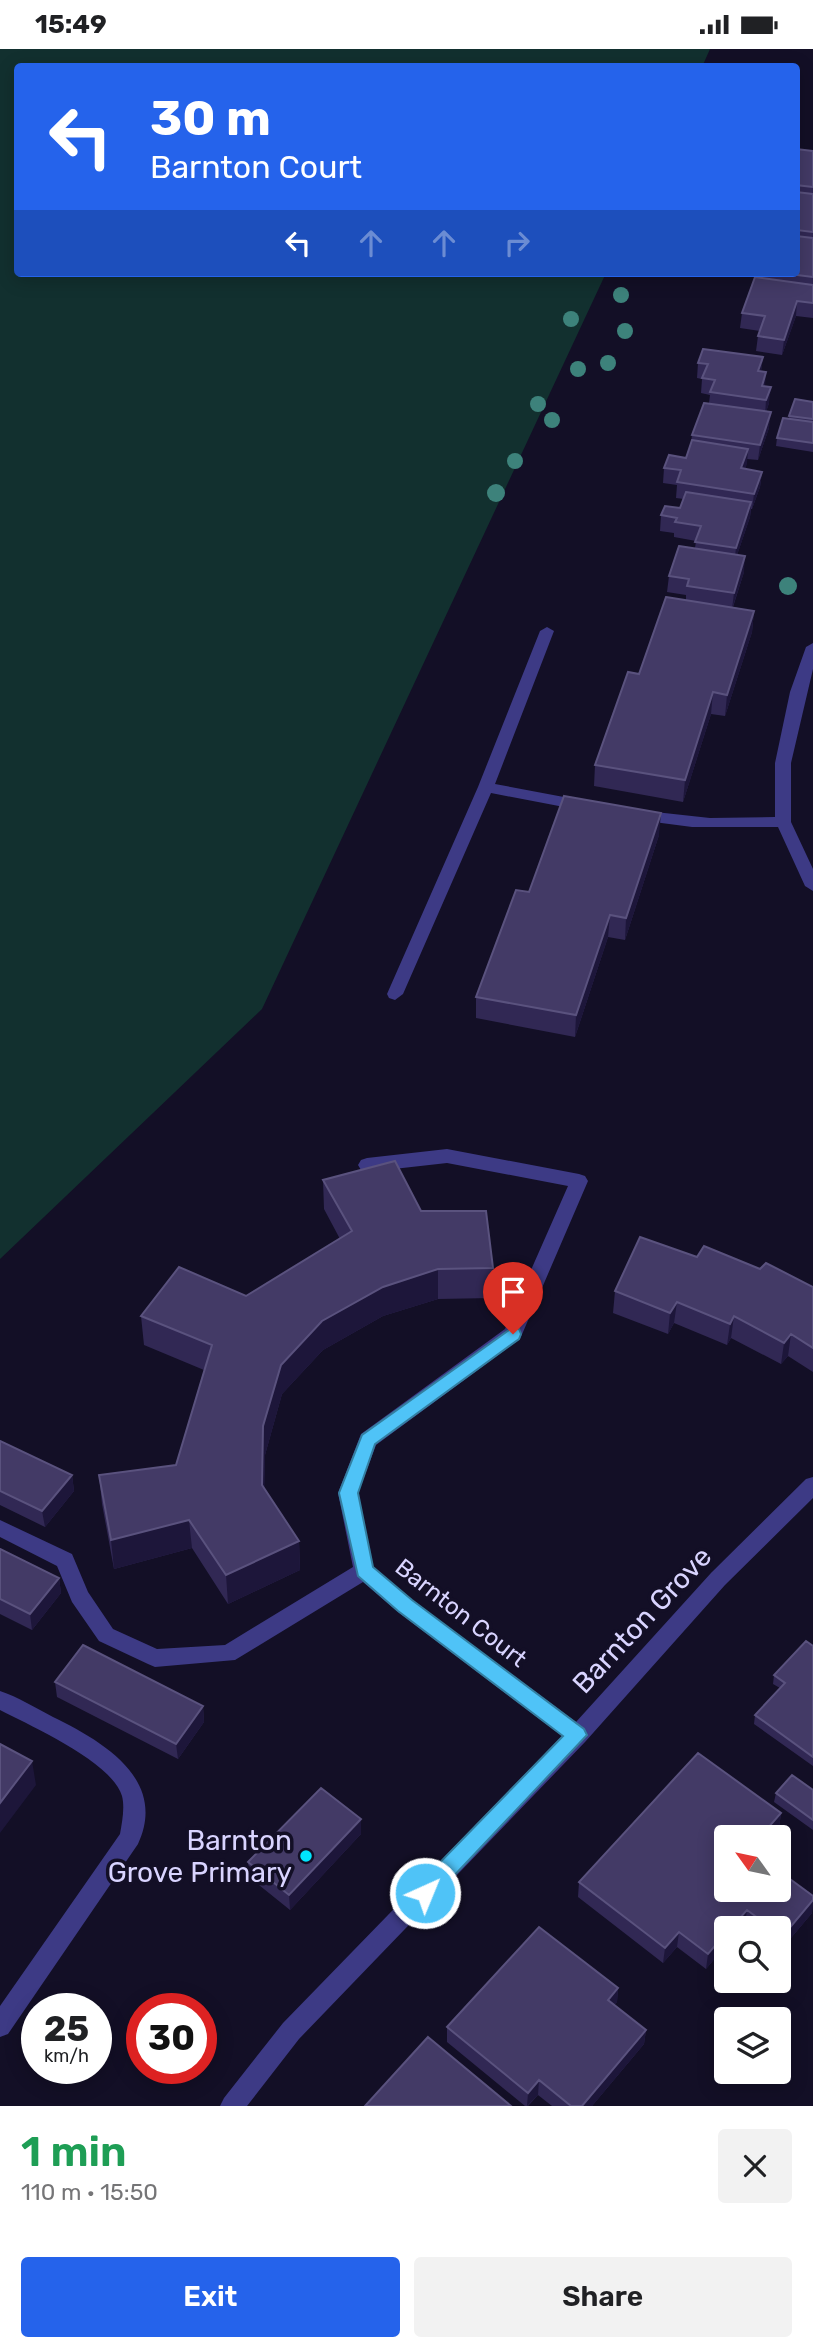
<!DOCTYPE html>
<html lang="en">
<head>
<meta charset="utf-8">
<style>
	body { margin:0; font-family:Rubik,sans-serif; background:#f2f2f2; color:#202124; height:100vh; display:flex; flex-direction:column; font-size:26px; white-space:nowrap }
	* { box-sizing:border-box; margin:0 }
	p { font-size:23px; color:#757577 }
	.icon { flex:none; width:38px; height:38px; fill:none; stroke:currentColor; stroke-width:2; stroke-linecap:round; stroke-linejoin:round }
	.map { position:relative; height:2057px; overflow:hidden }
	.sheet { display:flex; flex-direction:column; background:#fff; flex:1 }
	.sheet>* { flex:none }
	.top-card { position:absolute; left:14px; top:14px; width:786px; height:214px; border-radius:7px; box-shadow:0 4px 18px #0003; background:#2563eb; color:#fff; overflow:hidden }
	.needle { width:46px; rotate:303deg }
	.buttons { position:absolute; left:714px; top:1776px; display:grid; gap:14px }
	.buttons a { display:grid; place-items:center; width:77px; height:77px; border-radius:7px; background:#fff; box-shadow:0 4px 18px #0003; font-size:35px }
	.speed { position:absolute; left:21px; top:1944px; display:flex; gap:14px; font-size:35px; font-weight:700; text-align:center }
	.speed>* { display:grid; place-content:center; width:91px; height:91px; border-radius:50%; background:#fff; box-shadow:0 4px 18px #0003; line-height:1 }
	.speed small { font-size:18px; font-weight:400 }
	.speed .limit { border:10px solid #d22; background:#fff; color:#111 }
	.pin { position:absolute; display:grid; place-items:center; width:60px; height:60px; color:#fff; margin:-72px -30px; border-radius:50% 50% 50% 0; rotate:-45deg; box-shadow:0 0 7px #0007 }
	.pin .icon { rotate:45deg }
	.me { position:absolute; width:77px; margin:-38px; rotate:44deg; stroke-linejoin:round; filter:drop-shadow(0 0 5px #0008) }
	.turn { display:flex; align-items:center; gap:24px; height:147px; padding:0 21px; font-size:32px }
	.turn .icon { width:91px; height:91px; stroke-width:2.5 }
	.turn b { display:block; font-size:49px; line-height:60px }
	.lanes { display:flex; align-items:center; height:66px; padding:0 21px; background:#0003; justify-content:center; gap:35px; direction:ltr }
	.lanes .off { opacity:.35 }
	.round { display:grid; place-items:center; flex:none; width:74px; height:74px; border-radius:7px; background:#f2f2f2 }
	.summary { display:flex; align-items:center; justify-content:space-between; height:119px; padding:0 21px }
	h1 { font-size:42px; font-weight:600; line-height:52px; color:#1e9e55 }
	.button { display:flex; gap:14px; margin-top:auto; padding:14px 21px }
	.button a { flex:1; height:80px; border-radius:7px; background:#2563eb; color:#fff; font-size:28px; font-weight:600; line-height:80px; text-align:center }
	.button a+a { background:#f2f2f2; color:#202124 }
	.status { display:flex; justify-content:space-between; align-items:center; height:49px; padding:0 35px; background:#fff; direction:ltr }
	.status svg { height:19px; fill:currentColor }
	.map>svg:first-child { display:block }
	.green { fill:#12302f }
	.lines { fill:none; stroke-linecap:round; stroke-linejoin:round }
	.minor { fill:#3d3a85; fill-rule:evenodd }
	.tree { fill:#3d827b }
	.wall { fill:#312854 }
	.shaded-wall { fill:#1d163a }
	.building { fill:#433a66; stroke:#5a527e; stroke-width:2 }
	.route { fill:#4fc3f7; stroke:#337fa1; stroke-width:2 }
	.poi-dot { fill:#00e5ff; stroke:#130f26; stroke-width:2.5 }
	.labels { text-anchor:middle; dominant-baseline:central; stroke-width:7; stroke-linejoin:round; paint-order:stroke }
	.street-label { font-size:24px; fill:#d9d4ff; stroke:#130f26 }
	.near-street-label { font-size:28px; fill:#d9d4ff; stroke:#130f26 }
	.near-poi-label { font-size:28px; fill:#d9d4ff; stroke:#130f26; text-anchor:end }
</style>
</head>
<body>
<div class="status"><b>15:49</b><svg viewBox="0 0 49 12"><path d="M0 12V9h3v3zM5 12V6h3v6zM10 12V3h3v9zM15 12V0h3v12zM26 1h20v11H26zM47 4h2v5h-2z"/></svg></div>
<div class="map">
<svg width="813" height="2057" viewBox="0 0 813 2057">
	<rect width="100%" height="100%" fill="#130f26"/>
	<!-- green -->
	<path class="green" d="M0 0H710L702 18H18V224H606L262 960 0 1210Z"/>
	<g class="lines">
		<!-- minor -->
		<path class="minor" d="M547 578 554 582 495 735 585 752 593 757 585 762 491 744 403 945 395 951 389 949 387 945 478 738 540 582Z
			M813 594V620L791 714V773L813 820V842L805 837 778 778H692L631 770 629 766 631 762 637 761 710 769 775 768V714L790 643 806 598Z
			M447 1100 579 1125 585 1127 588 1132 520 1290 376 1396 358 1444 373 1518 412 1551 576 1673 711 1524 806 1430 813 1428V1449L725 1536 585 1693 299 1990 247 2057H220L224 2049 283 1974 562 1687 398 1563 363 1533 235 1611 155 1618 148 1615 99 1592 72 1553 57 1517 0 1488V1471L72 1505 88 1543 113 1580 157 1600 225 1596 353 1518 338 1444 361 1385 505 1280 568 1137 447 1114 367 1123 361 1121 358 1116 361 1111 367 1109Z
			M0 1642C18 1648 36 1659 53 1668 102 1692 168 1730 138 1795L8 1985 0 1988V1957L120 1785C122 1773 125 1759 122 1747 112 1713 31 1677 0 1661Z"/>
	</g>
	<!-- trees -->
	<g class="tree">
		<circle cx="621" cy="246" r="8"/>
		<circle cx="571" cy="270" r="8"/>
		<circle cx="625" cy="282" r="8"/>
		<circle cx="608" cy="314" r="8"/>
		<circle cx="578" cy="320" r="8"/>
		<circle cx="538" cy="355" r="8"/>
		<circle cx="552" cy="371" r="8"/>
		<circle cx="515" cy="412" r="8"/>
		<circle cx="496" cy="444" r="9"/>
		<circle cx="788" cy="537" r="9"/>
	</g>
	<!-- wall -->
	<path class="wall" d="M796 100 813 102V269L796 267 782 306 756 302 758 287 760 282 740 279 742 264 761 229 762 224H796Z
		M763 308 761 322 769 354 766 363 769 379 758 411 747 410 745 420 762 423 760 438 752 460H751L750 468 737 506 744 523 733 558 754 562 752 583 725 667 711 665 683 753 594 737 595 716 639 625 686 551V546L667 543 669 527 695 499 696 492 674 488V484L660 482 661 466 680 459 684 450 676 449 677 436 663 434 664 419 686 409 691 394 692 386 709 354 710 346 701 344 702 330 697 329 698 314Z
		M813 353V403L776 397 777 389 789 370V367Z
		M659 786 625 891 608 888 575 988 476 969V948L529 843Z
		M323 1131 421 1162 493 1219 492 1249 438 1250 383 1267 323 1301 282 1345 265 1406 264 1439 299 1492 300 1521 228 1555 192 1499 114 1520 102 1455 99 1426 176 1416 204 1321 144 1296 141 1267 246 1247 340 1190 324 1160Z
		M697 1208 760 1220 813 1238V1323L788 1307 781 1315 731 1289 727 1296 674 1274 668 1285 613 1264 615 1242Z
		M0 1392 72 1426 74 1442 45 1478 0 1456Z
		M0 1500 59 1529 61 1544 32 1581 0 1565Z
		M813 1597V1717L754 1675 755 1666 780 1639 773 1635 774 1626Z
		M55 1633 203 1657 204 1673 178 1710 57 1648Z
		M698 1704 781 1764 779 1779 771 1788H726V1841H779V1822L813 1847 812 1864 780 1902 779 1901V1880H750L745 1875 741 1880H726V1896L706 1920 677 1898 663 1914 578 1848 579 1833Z
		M813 1741V1781L774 1753 776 1744Z
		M361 1770V1785L290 1861 249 1828 248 1813Z
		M618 1939 617 1953 614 1956 646 1981 644 1995 592 2057H552L538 2046 528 2057H525L447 1993V1978Z"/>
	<!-- shaded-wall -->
	<path class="shaded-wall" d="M797 252 796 267 782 306 784 291Z
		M763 308 761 323 758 322Z
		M766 323 765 339 760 352 762 337Z
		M771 338 769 354 765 366 766 351Z
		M771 363 769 379 758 411 760 396Z
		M748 400 747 415 740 435 741 419Z
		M762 423 760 438 752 460 754 445Z
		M751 453 750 468 734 515 736 499Z
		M745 507 744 523 732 560 734 544Z
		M754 562 752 583 725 667 727 646Z
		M713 643 711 665 683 753 685 731Z
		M661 764 659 786 625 891 626 869Z
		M610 866 608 888 575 988 576 966Z
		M438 1220V1250L383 1267 323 1301 282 1345 265 1406 264 1464 262 1436 263 1377 281 1316 322 1272 383 1238Z
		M677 1253 674 1274 668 1285 670 1264Z
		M734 1267 731 1289 727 1296 730 1275Z
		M791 1285 788 1307 781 1315 784 1294Z
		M72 1426 74 1442 45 1478 42 1462Z
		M189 1471 192 1499 114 1520 111 1491Z
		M299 1492 300 1521 228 1555 226 1526Z
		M59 1529 61 1544 32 1581 30 1565Z
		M203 1657 204 1673 178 1710 176 1695Z
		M32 1712 36 1736 0 1784V1754Z
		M781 1764 779 1779 771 1788H760Z
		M361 1770V1785L290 1861 289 1846Z
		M813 1851 812 1864 780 1902 783 1887Z
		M747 1861 745 1875 741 1880H730Z
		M679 1883 677 1898 663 1914 665 1899Z
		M726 1884V1896L706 1920 708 1905Z
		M618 1939 617 1953 606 1966 608 1951Z
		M646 1981 644 1995 592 2057H582Z
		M539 2031 538 2046 527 2057 528 2044Z"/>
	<!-- building -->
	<path class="building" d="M796 100 813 102V138L796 136Z
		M796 143 813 145V183L796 181 798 172H796Z
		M796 187 813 189V228L781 224H796Z
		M755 228 813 236V254L797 252 784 291 758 287 765 267 742 264Z
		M703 300 763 308 758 322 766 323 762 337 771 338 766 351 710 343 715 331 702 329 708 315 698 314Z
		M795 350 813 353V370L789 367Z
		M704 354 771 363 760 396 692 386Z
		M783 369 813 373V394L777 389Z
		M692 391 748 400 741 419 762 423 754 445 677 433 681 421 664 419 669 406 686 409Z
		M686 443 751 453 736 499 695 493 701 477 675 473 677 469 661 466 665 457 680 459Z
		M679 497 745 507 734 544 687 537 689 530 669 527Z
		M666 548 754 562 727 646 713 643 685 731 595 716 628 623 639 625Z
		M564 747 661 764 626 869 610 866 576 966 476 948 516 841 529 843Z
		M395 1112 421 1162H486L493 1219 438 1220 383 1238 322 1272 281 1316 263 1377 262 1436 299 1492 226 1526 189 1471 111 1491 99 1426 176 1416 212 1296 141 1267 179 1218 246 1247 352 1182 323 1131Z
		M640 1188 697 1208 704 1197 760 1220 766 1214 813 1238V1299L791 1285 784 1294 734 1267 730 1275 677 1253 670 1264 615 1242Z
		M0 1392 72 1426 42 1462 0 1442Z
		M0 1500 59 1529 30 1565 0 1550Z
		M806 1592 813 1597V1708L755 1666 785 1634 774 1626Z
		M83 1596 203 1657 176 1695 55 1633Z
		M0 1695 32 1712 0 1754Z
		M698 1704 781 1764 760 1788H726V1841H779V1822L813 1847V1851L783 1887 779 1884V1880H773L747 1861 730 1880H726V1884L708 1905 679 1883 665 1899 579 1833Z
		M792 1726 813 1741V1771L776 1744Z
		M321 1739 361 1770 289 1846 248 1813Z
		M539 1878 618 1939 608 1951 646 1981 582 2057H571L539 2031 528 2044 447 1978Z
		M428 1988 511 2057H365Z"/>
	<!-- route -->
	<path class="route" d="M513 1278 519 1280 521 1285 519 1290 375 1395 358 1444 373 1518 412 1551 584 1680 587 1686 432 1850 425 1853 417 1850 414 1844 417 1837 563 1687 398 1562 358 1527 339 1444 362 1386Z"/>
	<!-- markers -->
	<circle class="poi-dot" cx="306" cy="1807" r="7"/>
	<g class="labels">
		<!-- street labels -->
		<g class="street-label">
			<text transform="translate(461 1564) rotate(38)">Barnton Court</text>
		</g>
		<!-- near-street labels -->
		<g class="near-street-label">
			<text transform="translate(642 1571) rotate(-47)">Barnton Grove</text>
		</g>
		<!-- near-poi labels -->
		<g class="near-poi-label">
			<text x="292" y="1791">Barnton<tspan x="292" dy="32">Grove Primary</tspan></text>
		</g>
	</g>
</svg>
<div class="buttons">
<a><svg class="needle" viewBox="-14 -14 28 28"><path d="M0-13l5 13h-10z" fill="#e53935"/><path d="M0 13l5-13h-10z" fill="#757577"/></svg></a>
<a><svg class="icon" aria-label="search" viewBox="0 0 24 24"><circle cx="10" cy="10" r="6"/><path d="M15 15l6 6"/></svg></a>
<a><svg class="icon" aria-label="layers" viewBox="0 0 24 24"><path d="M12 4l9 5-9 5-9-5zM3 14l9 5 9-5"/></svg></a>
</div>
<div class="speed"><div>25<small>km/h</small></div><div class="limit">30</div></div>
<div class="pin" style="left:513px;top:1285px;background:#d93025"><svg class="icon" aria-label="arrive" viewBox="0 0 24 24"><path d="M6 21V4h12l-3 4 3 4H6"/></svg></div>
<svg class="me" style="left:425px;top:1844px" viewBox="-20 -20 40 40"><circle r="17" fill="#4fc3f7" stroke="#fff" stroke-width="3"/><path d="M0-11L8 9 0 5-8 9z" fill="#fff"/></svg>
<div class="top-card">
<div class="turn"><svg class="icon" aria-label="left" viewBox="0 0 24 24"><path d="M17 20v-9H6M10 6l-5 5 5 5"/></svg><div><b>30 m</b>Barnton Court</div></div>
<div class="lanes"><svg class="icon" aria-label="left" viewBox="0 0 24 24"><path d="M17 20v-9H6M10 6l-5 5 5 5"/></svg><svg class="icon off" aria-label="ahead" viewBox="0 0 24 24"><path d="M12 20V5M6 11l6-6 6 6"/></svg><svg class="icon off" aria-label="ahead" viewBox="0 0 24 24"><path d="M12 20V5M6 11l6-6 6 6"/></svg><svg class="icon off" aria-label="right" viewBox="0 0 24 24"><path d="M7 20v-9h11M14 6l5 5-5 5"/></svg></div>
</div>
</div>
<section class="sheet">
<div class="summary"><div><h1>1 min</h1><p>110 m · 15:50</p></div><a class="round"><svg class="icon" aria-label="close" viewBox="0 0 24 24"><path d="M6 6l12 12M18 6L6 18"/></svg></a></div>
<div class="button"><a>Exit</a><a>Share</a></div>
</section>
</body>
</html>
